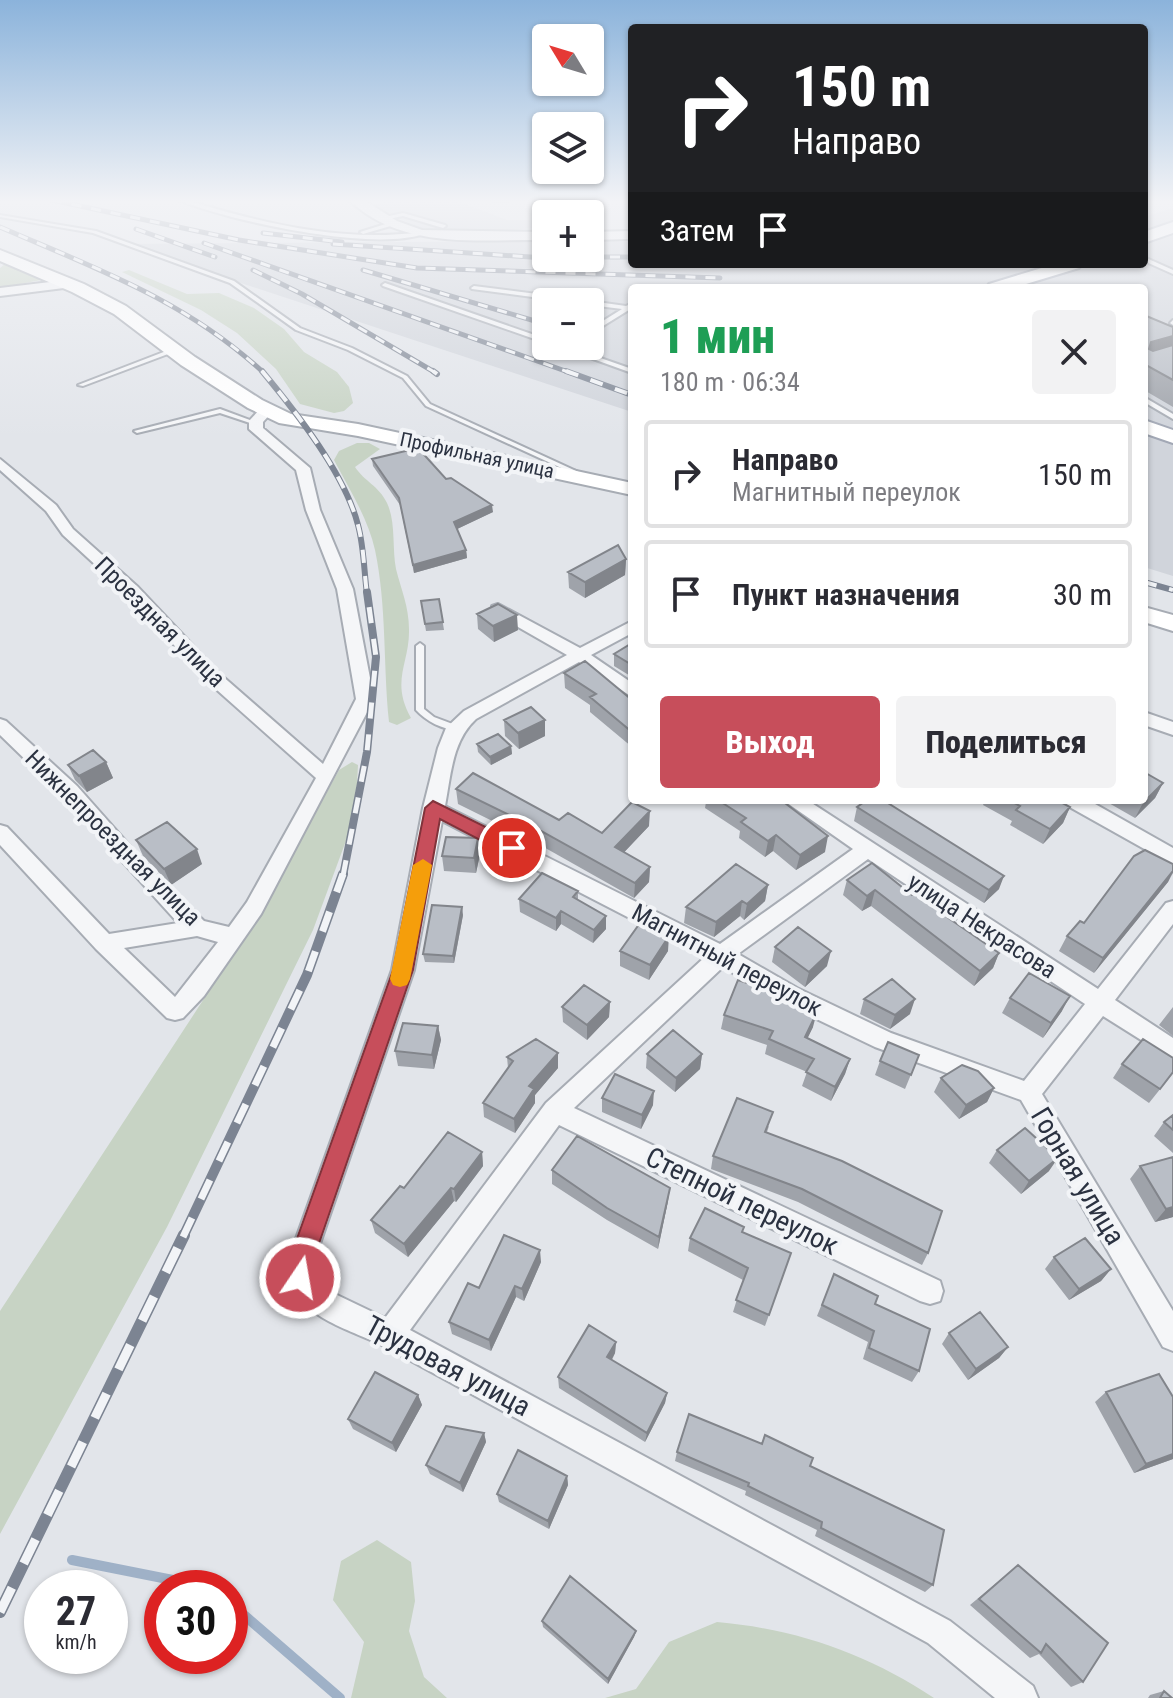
<!DOCTYPE html>
<html lang="ru">
<head>
<meta charset="utf-8">
<style>
	body { margin:0; font-family:"Roboto Condensed",sans-serif; background:#f2f2f3; color:#2b2b33; height:100vh; display:flex; flex-direction:column; font-size:30px; white-space:nowrap }
	* { box-sizing:border-box; margin:0 }
	p { font-size:26px; color:#7c7c81 }
	.icon { flex:none; width:44px; height:44px; fill:none; stroke:currentColor; stroke-width:2; stroke-linecap:round; stroke-linejoin:round }
	.map { position:relative; flex:1; overflow:hidden }
	.side { position:absolute; left:628px; top:284px; width:520px; height:520px; display:flex; flex-direction:column; background:#fff; border-radius:8px; box-shadow:0 2px 6px #0004 }
	.side>* { flex:none }
	.hud { position:absolute; left:628px; top:24px; width:520px; height:244px; border-radius:8px; box-shadow:0 2px 6px #0004; background:#202124; color:#fff; overflow:hidden }
	.needle { width:52px; rotate:308deg }
	.controls { position:absolute; left:532px; top:24px; display:grid; gap:16px }
	.controls a { display:grid; place-items:center; width:72px; height:72px; border-radius:8px; background:#fff; box-shadow:0 2px 6px #0004; font-size:40px }
	.speed { position:absolute; left:24px; top:1570px; display:flex; gap:16px; font-size:40px; font-weight:700; text-align:center }
	.speed>* { display:grid; place-content:center; width:104px; height:104px; border-radius:50%; background:#fff; box-shadow:0 2px 6px #0004; line-height:1 }
	.speed small { font-size:20px; font-weight:400 }
	.speed .limit { border:12px solid #d22; background:#fff; color:#111 }
	.pin { position:absolute; display:grid; place-items:center; width:68px; height:68px; color:#fff; margin:-34px; border:4px solid #fff; border-radius:50%; box-shadow:0 2px 8px #0007 }
	.me { position:absolute; width:88px; margin:-44px; rotate:12deg; stroke-linejoin:round; filter:drop-shadow(0 0 6px #0008) }
	.turn { display:flex; align-items:center; gap:28px; height:168px; padding:0 32px; font-size:36px }
	.turn .icon { width:104px; height:104px; stroke-width:2.5 }
	.turn b { display:block; font-size:56px; line-height:68px }
	.then { display:flex; align-items:center; height:76px; padding:0 32px; background:#0003; gap:16px; font-size:30px }
	.round { display:grid; place-items:center; flex:none; width:84px; height:84px; border-radius:8px; background:#f2f2f3 }
	.summary { display:flex; align-items:center; justify-content:space-between; height:136px; padding:0 32px }
	h1 { font-size:48px; font-weight:800; line-height:60px; color:#1e9e55 }
	.button { display:flex; gap:16px; margin-top:auto; padding:16px 32px }
	.button a { flex:1; height:92px; border-radius:8px; background:#c74e5b; color:#fff; font-size:32px; font-weight:800; line-height:92px; text-align:center }
	.button a+a { background:#f2f2f3; color:#2b2b33 }
	ul { padding:0; list-style:none }
	li { display:flex; align-items:center; gap:24px; height:108px; margin:0 16px 12px; padding:0 16px; border:4px solid #e1e1e2; border-radius:8px }
	li div { flex:1 }
	li b { display:block; font-size:30px }
	li em { font-style:normal }
	.map>svg:first-child { display:block }
	.built { fill:#d0d4db; fill-rule:evenodd }
	.green { fill:#c7d3c4 }
	.lines { fill:none; stroke-linecap:round; stroke-linejoin:round }
	.stream { stroke:#9fb1c7; stroke-width:10 }
	.service-casing { stroke:#a7acb4; stroke-width:4 }
	.minor-casing { stroke:#a7acb4; stroke-width:4 }
	.tertiary-casing { stroke:#a7acb4; stroke-width:4 }
	.secondary-casing { stroke:#a7acb4; stroke-width:4 }
	.primary-casing { stroke:#a2a8b5; stroke-width:4 }
	.service { fill:#f5f6f8; fill-rule:evenodd }
	.minor { fill:#f5f6f8; fill-rule:evenodd }
	.tertiary { fill:#f5f6f8; fill-rule:evenodd }
	.secondary { fill:#fff; fill-rule:evenodd }
	.primary { fill:#fff; fill-rule:evenodd }
	.rail-far4-casing { stroke:#7c8492; stroke-width:5 }
	.rail-far3-casing { stroke:#7c8492; stroke-width:6 }
	.rail-far2-casing { stroke:#7c8492; stroke-width:8 }
	.rail-far1-casing { stroke:#7c8492; stroke-width:10 }
	.rail-casing { stroke:#7c8492; stroke-width:12 }
	.rail-far4 { stroke:#f2f4f7; stroke-width:3; stroke-dasharray:10; stroke-linecap:butt }
	.rail-far3 { stroke:#f2f4f7; stroke-width:4; stroke-dasharray:13; stroke-linecap:butt }
	.rail-far2 { stroke:#f2f4f7; stroke-width:5; stroke-dasharray:16; stroke-linecap:butt }
	.rail-far1 { stroke:#f2f4f7; stroke-width:7; stroke-dasharray:21; stroke-linecap:butt }
	.rail { stroke:#f2f4f7; stroke-width:9; stroke-dasharray:27; stroke-linecap:butt }
	.wall { fill:#9fa3aa }
	.shaded-wall { fill:#82858b }
	.building { fill:#b9bec6; stroke:#82858b; stroke-width:2 }
	.route { fill:#c74e5b; stroke:#81333b; stroke-width:2 }
	.slow { fill:#f59e0b }
	.labels { text-anchor:middle; dominant-baseline:central; stroke-width:8; stroke-linejoin:round; paint-order:stroke }
	.far-street-label { font-size:20px; fill:#2b3241; stroke:#f2f4f7 }
	.street-label { font-size:24px; fill:#2b3241; stroke:#f2f4f7 }
	.near-street-label { font-size:28px; fill:#2b3241; stroke:#f2f4f7 }
</style>
</head>
<body>
<div class="map">
<svg width="1173" height="1698" viewBox="0 0 1173 1698">
	<rect width="100%" height="100%" fill="#e2e5ea"/>
	<!-- built -->
	<path class="built" d="M401 200H455L507 220H533L545 227 470 234 429 231 366 205Z
		M1173 208V576L1144 567V288H632V412L123 244 546 241V258H590V241H607L632 242V264H1144V217ZM546 302H590V346H546Z"/>
	<!-- green -->
	<path class="green" d="M6 263 40 279 41 280 0 288V268Z
		M129 270 187 294 219 293 254 308 284 329 304 352 337 372 349 387 353 403 344 411 334 413 300 404 276 369 237 333 201 310 122 272Z
		M357 443H369L380 449 355 467C364 481 379 486 387 503 396 522 392 548 396 569 401 589 409 607 409 629 410 663 390 681 411 718L397 725 389 722C383 665 387 607 375 550 368 518 349 489 334 460L339 451Z
		M352 762 358 765 357 784 347 838 313 930 167 1227 0 1534V1311L260 913 339 770Z
		M377 1540 411 1562 415 1601 409 1631 424 1677 447 1698H351L364 1642 333 1600 341 1561Z
		M717 1622C797 1629 868 1654 934 1698H605L636 1689 669 1642Z"/>
	<g class="lines">
		<!-- stream -->
		<path class="stream" d="M72 1560 213 1588
			M230 1603 340 1698"/>
		<!-- service casing -->
		<g class="service-casing">
			<path id="service" d="M178 200H186C262 223 342 243 421 232L424 234C371 252 230 221 178 200Z
				M584 202 588 203 584 214H580Z
				M403 213 445 225 446 226 443 228 403 216 383 220 380 218Z
				M0 215 96 231 234 281 300 328 352 348 407 376 430 404 587 476 581 477 426 406 403 378 348 350 296 330 230 283 93 233 0 217Z
				M392 222 394 225 363 234 360 232Z
				M1144 257 1173 270V274L1144 261Z
				M385 283 546 339V343L383 286 382 285Z
				M474 286 583 300 586 302H570L472 289 471 288Z
				M590 301 626 306 632 303V308L590 334V329L622 309 590 305V302H588Z
				M1173 320V325L1170 323Z
				M557 346H566L632 369V373Z
				M174 348 176 349V351L83 386 78 385Z
				M1144 397 1173 414V419L1144 402Z
				M220 409 258 423 253 424 220 413 137 433 134 431Z
				M420 643 424 646V709L434 717 458 726 460 728 458 730C443 730 426 721 416 710V646Z"/>
		</g>
		<!-- minor casing -->
		<g class="minor-casing">
			<path id="minor" d="M262 407 274 410 263 422V428L310 468 320 510 353 589 374 699 261 914 204 996 183 1018 175 1020 167 1018 96 949 0 845V825L7 827 109 934 178 923 63 796 0 735V719L6 721 77 786 154 873 204 921 229 927 247 902 316 778 208 682 126 593 63 535 46 511 0 470V459L56 505 73 529 138 587 220 674 323 764 356 699 337 589 306 510 296 470 249 429V421ZM197 936 218 942 175 997 124 948Z
				M498 604 580 648 632 621V633L591 655 632 683V697L579 662 476 719C452 741 451 775 445 806L720 944 853 849 783 800H807L1098 989 1166 903 1173 901V924L1115 1000 1173 1038V1060L1103 1016 1042 1094 1173 1311V1351L1163 1347 1021 1100 875 1047 781 1002 723 967 574 1108 940 1281 943 1291 940 1301 930 1304 920 1301 559 1125 410 1330 950 1621 1033 1686 1038 1698H995L928 1643 380 1344C342 1327 284 1311 288 1261L392 970 423 808 438 748 446 728 464 711 567 655 492 612V606ZM442 821 705 957 546 1103 385 1318 337 1295 314 1275V1261L414 970ZM868 859 1085 1004 1024 1081 891 1033 797 988 738 954Z
				M1144 712 1173 722V735L1144 725Z
				M1063 800H1088L1173 848V865L1066 805Z"/>
		</g>
		<!-- tertiary casing -->
		<g class="tertiary-casing">
			<path id="tertiary" d="M349 200H364L397 221 422 230 546 232V240C478 239 403 251 349 200Z
				M632 231V239L590 240V232Z
				M67 280 74 284 72 287 0 296V288Z"/>
		</g>
		<!-- secondary casing -->
		<g class="secondary-casing">
			<path id="secondary" d="M0 250 84 284 126 306 195 357 262 400 291 414 358 424 632 483V495L358 436 279 423 248 408 181 365 114 314 72 292 0 261Z
				M1144 607 1173 615V631L1144 622Z"/>
		</g>
		<!-- primary casing -->
		<g class="primary-casing">
			<path id="primary" d="M1173 222V233L1144 243V232Z
				M1055 264H1082L1079 268 1013 288H986L989 284Z
				M1144 420 1173 430V443L1144 433Z"/>
		</g>
		<!-- service -->
		<use href="#service" class="service"/>
		<!-- minor -->
		<use href="#minor" class="minor"/>
		<!-- tertiary -->
		<use href="#tertiary" class="tertiary"/>
		<!-- secondary -->
		<use href="#secondary" class="secondary"/>
		<!-- primary -->
		<use href="#primary" class="primary"/>
		<!-- rail-far4 casing -->
		<g class="rail-far4-casing">
			<path id="rail-far4" d="M52 200 239 240 417 268 720 278
				M0 227C97 269 185 300 264 373
				M136 229 215 257
				M263 233 342 242
				M204 243 571 373
				M333 244 546 258
				M590 257H632
				M253 270 302 294 436 373
				M363 270 535 321"/>
		</g>
		<!-- rail-far3 casing -->
		<g class="rail-far3-casing">
			<path id="rail-far3" d="M262 371C296 412 345 474 358 525 364 547 364 572 367 594
				M433 371 437 374
				M566 371 632 395
				M1144 582 1173 590"/>
		</g>
		<!-- rail-far2 casing -->
		<g class="rail-far2-casing">
			<path id="rail-far2" d="M343 876 367 752 376 657 367 592"/>
		</g>
		<!-- rail-far1 casing -->
		<g class="rail-far1-casing">
			<path id="rail-far1" d="M183 1237 307 975 343 874"/>
		</g>
		<!-- rail casing -->
		<g class="rail-casing">
			<path id="rail" d="M0 1612 184 1235"/>
		</g>
		<!-- rail-far4 -->
		<use href="#rail-far4" class="rail-far4"/>
		<!-- rail-far3 -->
		<use href="#rail-far3" class="rail-far3"/>
		<!-- rail-far2 -->
		<use href="#rail-far2" class="rail-far2"/>
		<!-- rail-far1 -->
		<use href="#rail-far1" class="rail-far1"/>
		<!-- rail -->
		<use href="#rail" class="rail"/>
	</g>
	<!-- wall -->
	<path class="wall" d="M488 200H510L509 203 488 202Z
		M551 200H577L576 205H555V201Z
		M1144 315 1173 327V407L1144 390Z
		M372 459 446 479 493 512 457 529 466 550 467 558 414 573 400 505 373 466Z
		M626 559 625 575 585 598 569 588 568 572Z
		M439 599 444 630 426 631 421 601Z
		M477 614 518 630 494 642 478 629Z
		M632 643V677L614 666V654Z
		M564 673 632 700V747L590 712V705L565 688Z
		M504 720 545 736 519 749 505 736Z
		M477 744 511 746 512 754 491 765 478 752Z
		M106 762 113 778 87 792 75 780 68 765Z
		M1163 783 1155 798 1135 818 1107 802 1108 800H1144Z
		M456 789 602 833 649 826 624 852 650 867 649 882 634 898 533 841 458 804Z
		M703 800H781L825 852 796 870 773 851 765 857 739 838 740 831 705 808 706 802Z
		M985 800H1057L1070 807 1063 823 1043 844 1010 825 1012 821 983 805Z
		M857 807 999 889 984 903 854 821Z
		M136 840 202 864 171 885 143 856Z
		M480 854 476 873 444 871 442 856Z
		M1173 864V873L1168 882 1094 973 1059 951 1067 936 1084 923Z
		M847 880 912 895 949 918 999 953 993 968 974 986 871 906 862 911 843 895Z
		M768 885 765 901 744 920 740 916 714 937 684 923 686 907Z
		M578 891V900L606 929 593 943 561 924 556 931 520 912 519 899Z
		M463 915 454 963 425 962 423 954Z
		M775 947 827 966 805 987 772 962Z
		M620 951H668L649 980 620 966Z
		M1010 998 1062 1011 1043 1038 1002 1013Z
		M864 999 910 1014 890 1029 860 1014Z
		M610 1002 609 1017 587 1040 563 1022 562 1007Z
		M1173 1007V1036L1159 1025Z
		M724 1015 813 1027 807 1038 850 1059 845 1074 831 1101 802 1086 807 1072 765 1054 767 1045 721 1029Z
		M438 1026 441 1040 434 1069 398 1066 395 1051Z
		M647 1054H702L700 1069 675 1092 646 1068Z
		M919 1055 905 1089 875 1075 880 1061Z
		M507 1057 558 1068 535 1095V1103L515 1133 484 1117 483 1103 508 1068Z
		M1122 1064 1173 1073 1149 1103 1113 1078Z
		M941 1078 994 1088 987 1102 959 1119 934 1092Z
		M602 1098 653 1105 641 1129 602 1112Z
		M1173 1115V1153L1154 1136 1164 1122Z
		M769 1126 767 1132 928 1253 922 1265 798 1202 711 1169 713 1156Z
		M997 1150 1049 1171 1021 1194 989 1163Z
		M482 1152 483 1166 456 1202 454 1201 408 1257 375 1233 371 1220 404 1188Z
		M1140 1166 1173 1217 1155 1222 1130 1179Z
		M552 1170 668 1201 658 1249 607 1220 552 1184Z
		M743 1232 791 1253 765 1326 733 1312 743 1280 688 1251 690 1238Z
		M1054 1257 1111 1269 1101 1281 1069 1300 1045 1269Z
		M541 1262 524 1301 516 1297 491 1351 452 1334 449 1322 479 1288Z
		M834 1274 875 1304 919 1371 912 1382 863 1359 868 1342 817 1316Z
		M949 1333 1008 1347 999 1358 968 1380 942 1344Z
		M616 1342 615 1353 612 1360 667 1393 665 1403 645 1442 559 1388 558 1377Z
		M1106 1392 1173 1397V1459L1134 1473 1095 1402Z
		M418 1395 422 1405 396 1452 353 1429 348 1419Z
		M484 1433 486 1442 463 1492 430 1474 426 1465Z
		M677 1452 810 1466 933 1585 925 1592 815 1536 817 1530 745 1495 746 1491 675 1461Z
		M567 1476 568 1485 549 1529 499 1502 497 1494Z
		M1018 1565 1083 1682 1071 1687 1039 1654 1030 1658 970 1605Z
		M542 1621 636 1631 634 1637 608 1684 543 1627Z
		M1164 1691 1172 1698H1148L1150 1695Z"/>
	<!-- shaded-wall -->
	<path class="shaded-wall" d="M1173 336V355L1144 363 1151 342Z
		M492 505 493 512 455 530 454 522Z
		M466 550 467 558 414 573 413 565Z
		M626 559 625 575 585 598V582Z
		M517 615 518 630 494 642 493 626Z
		M545 720V736L519 749 518 733Z
		M511 746 512 754 491 765 490 757Z
		M106 762 113 778 87 792 79 776Z
		M1163 783 1155 798 1135 818 1143 803Z
		M1070 807 1063 823 1043 844 1050 829Z
		M650 811 649 826 615 862V847Z
		M776 835 773 851 765 857 768 841Z
		M828 836 825 852 796 870 800 855Z
		M478 838 480 854 476 873 474 858Z
		M197 849 202 864 171 885 164 869Z
		M650 867 649 882 634 898 635 883Z
		M1173 871 1168 882 1094 973 1103 958Z
		M1004 876 999 889 984 903 989 890Z
		M768 885 765 901 744 920 747 904Z
		M875 890 871 906 862 911 867 896Z
		M742 901 740 916 714 937 716 922Z
		M462 907 463 915 454 963 453 956Z
		M561 911V924L556 931V918Z
		M606 916V929L593 943 594 930Z
		M669 936 668 951 649 980 650 965Z
		M831 951 827 966 805 987 809 972Z
		M999 953 993 968 974 986 980 971Z
		M1070 996 1062 1011 1043 1038 1051 1023Z
		M915 999 910 1014 890 1029 895 1015Z
		M610 1002 609 1017 587 1040V1025Z
		M817 1012 813 1027 801 1052 805 1037Z
		M438 1026 441 1040 434 1069 432 1055Z
		M558 1053V1068L535 1095V1103L515 1133 514 1119 529 1086Z
		M702 1054 700 1069 675 1092 676 1078Z
		M850 1059 845 1074 831 1101 835 1087Z
		M994 1088 987 1102 959 1119 966 1105Z
		M654 1091 653 1105 641 1129 642 1115Z
		M482 1152 483 1166 456 1202 454 1189Z
		M1058 1158 1049 1171 1021 1194 1029 1181Z
		M451 1188 454 1201 408 1257 404 1244Z
		M670 1188 668 1201 658 1249 659 1237Z
		M1173 1207V1217L1155 1222 1166 1209Z
		M540 1250 541 1262 524 1301 522 1289Z
		M1111 1269 1101 1281 1069 1300 1079 1289Z
		M515 1286 516 1297 491 1351 489 1340Z
		M616 1342 615 1353 607 1368V1357Z
		M1008 1347 999 1358 968 1380 976 1369Z
		M667 1393 665 1403 645 1442 647 1433Z
		M418 1395 422 1405 396 1452 392 1443Z
		M484 1433 486 1442 463 1492 460 1483Z
		M1173 1454V1459L1134 1473 1146 1464Z
		M567 1476 568 1485 549 1529 548 1521Z
		M636 1631 634 1637 608 1684V1679Z"/>
	<!-- building -->
	<path class="building" d="M1144 315 1173 327V336L1151 342 1149 349 1153 351 1173 345V380L1144 364Z
		M418 448 446 479 451 478 492 505 454 522 466 550 413 565 399 498 372 459Z
		M618 545 626 559 585 582 568 572Z
		M439 599 443 622 425 624 421 601Z
		M498 604 517 615 493 626 477 614Z
		M632 643V665L614 654Z
		M585 661 632 700V732L590 697 596 694 564 673Z
		M531 707 545 720 518 733 504 720Z
		M498 734 511 746 490 757 477 744Z
		M93 750 106 762 79 776 68 765Z
		M1144 772 1163 783 1143 803 1138 800H1144Z
		M473 773 559 820 568 813 602 833 632 802 650 811 615 847 650 867 635 883 532 826 456 789Z
		M718 800H781L828 836 800 855 776 835 768 841 741 822 746 818Z
		M867 800H883L1004 876 989 890 857 807Z
		M1009 800H1057L1070 807 1050 829 1016 810 1020 806Z
		M167 822 197 849 164 869 136 840Z
		M446 837 478 838 474 858 442 856Z
		M1145 850 1173 864V871L1103 958 1067 936 1080 921 1084 923 1134 856Z
		M872 863 912 895 919 890 951 914 947 917 999 953 980 971 875 890 867 896 847 880Z
		M736 864 768 885 747 904 742 901 716 922 686 907Z
		M542 873 578 891 573 897 606 916 594 930 561 911 556 918 519 899Z
		M432 905 462 907 453 956 423 954Z
		M640 923 669 936 650 965 620 951Z
		M798 927 831 951 809 972 775 947Z
		M1029 973 1070 996 1051 1023 1010 998Z
		M892 979 915 999 895 1015 864 999Z
		M738 980 772 991 817 1012 805 1037 850 1059 835 1087 806 1072 814 1059 769 1039 773 1031 724 1015Z
		M584 985 610 1002 587 1025 562 1007Z
		M403 1023 438 1026 432 1055 395 1051Z
		M673 1030 702 1054 676 1078 647 1054Z
		M536 1039 558 1053 529 1086 534 1089 514 1119 483 1103 513 1061 507 1057Z
		M1143 1039 1173 1058V1072L1160 1089 1122 1064Z
		M888 1042 919 1055 911 1075 880 1061Z
		M962 1065 978 1071 994 1088 966 1105 941 1078Z
		M615 1074 654 1091 642 1115 602 1098Z
		M737 1098 773 1112 765 1132 842 1161 942 1211 928 1253 802 1189 713 1156Z
		M1173 1115V1130L1164 1122Z
		M1025 1128 1058 1158 1029 1181 997 1150Z
		M448 1132 482 1152 454 1189 451 1188 404 1244 371 1220 400 1186 404 1188Z
		M577 1136 670 1188 659 1237 607 1208 552 1170Z
		M1173 1157V1207L1166 1209 1140 1166Z
		M705 1208 744 1227 742 1232 791 1253 769 1315 736 1300 748 1268 690 1238Z
		M504 1235 540 1250 522 1289 515 1286 489 1340 449 1322 468 1283 479 1288Z
		M1085 1238 1111 1269 1079 1289 1054 1257Z
		M834 1274 878 1296 875 1304 930 1329 919 1371 869 1348 874 1331 822 1305Z
		M980 1312 1008 1347 976 1369 949 1333Z
		M589 1325 616 1342 607 1357 667 1393 647 1433 558 1377Z
		M375 1372 418 1395 392 1443 348 1419Z
		M1159 1374 1173 1397V1454L1146 1464 1106 1392Z
		M689 1414 762 1444 765 1435 813 1458 810 1466 944 1530 933 1585 821 1528 822 1522 748 1486 749 1483 677 1452Z
		M446 1426 484 1433 460 1483 426 1465Z
		M518 1450 567 1476 548 1521 497 1494Z
		M1018 1565 1108 1643 1083 1682 1046 1644 1041 1653 979 1599Z
		M570 1576 636 1631 608 1679 542 1621Z
		M1164 1691 1172 1698H1160Z"/>
	<!-- sky -->
	<linearGradient id="sky" x2="0" y2="1"><stop stop-color="#8bb3db"/><stop offset="0.46" stop-color="#f2f3f6"/><stop offset="1" stop-color="#f2f3f6" stop-opacity="0"/></linearGradient>
	<rect width="1173" height="438" fill="url(#sky)"/>
	<!-- route -->
	<path class="route" d="M433 801 518 843 521 848 518 853H505L440 819 413 970 313 1261 309 1287 300 1290 291 1287 288 1278 289 1261 393 970 425 808Z"/>
	<!-- slow -->
	<path class="slow" d="M423 859 432 865 410 979 407 985 400 987 393 985 390 979 413 865Z"/>
	<g class="labels">
		<!-- far-street labels -->
		<g class="far-street-label">
			<text transform="translate(477 455) rotate(12)">Профильная улица</text>
		</g>
		<!-- street labels -->
		<g class="street-label">
			<text transform="translate(160 622) rotate(45)">Проездная улица</text>
			<text transform="translate(113 838) rotate(45)">Нижнепроездная улица</text>
			<text transform="translate(982 926) rotate(33)">улица Некрасова</text>
			<text transform="translate(727 960) rotate(28)">Магнитный переулок</text>
		</g>
		<!-- near-street labels -->
		<g class="near-street-label">
			<text transform="translate(1078 1176) rotate(59)">Горная улица</text>
			<text transform="translate(742 1201) rotate(26)">Степной переулок</text>
			<text transform="translate(448 1366) rotate(28)">Трудовая улица</text>
		</g>
	</g>
</svg>
<div class="controls">
<a><svg class="needle" viewBox="-14 -14 28 28"><path d="M0-13l5 13h-10z" fill="#e53935"/><path d="M0 13l5-13h-10z" fill="#7c7c81"/></svg></a>
<a><svg class="icon" aria-label="layers" viewBox="0 0 24 24"><path d="M12 4l9 5-9 5-9-5zM3 14l9 5 9-5"/></svg></a>
<a>+</a>
<a>−</a>
</div>
<div class="speed"><div>27<small>km/h</small></div><div class="limit">30</div></div>
<div class="pin" style="left:512px;top:848px;background:#d93025"><svg class="icon" aria-label="arrive" viewBox="0 0 24 24"><path d="M6 21V4h12l-3 4 3 4H6"/></svg></div>
<svg class="me" style="left:300px;top:1278px" viewBox="-20 -20 40 40"><circle r="17" fill="#c74e5b" stroke="#fff" stroke-width="3"/><path d="M0-11L8 9 0 5-8 9z" fill="#fff"/></svg>
<div class="hud">
<div class="turn"><svg class="icon" aria-label="right" viewBox="0 0 24 24"><path d="M7 20v-9h11M14 6l5 5-5 5"/></svg><div><b>150 m</b>Направо</div></div>
<div class="then">Затем<svg class="icon" aria-label="arrive" viewBox="0 0 24 24"><path d="M6 21V4h12l-3 4 3 4H6"/></svg></div>
</div>
<section class="side">
<div class="summary"><div><h1>1 мин</h1><p>180 m · 06:34</p></div><a class="round"><svg class="icon" aria-label="close" viewBox="0 0 24 24"><path d="M6 6l12 12M18 6L6 18"/></svg></a></div>
<ul>
<li><svg class="icon" aria-label="right" viewBox="0 0 24 24"><path d="M7 20v-9h11M14 6l5 5-5 5"/></svg><div><b>Направо</b><p>Магнитный переулок</p></div><em>150 m</em></li>
<li><svg class="icon" aria-label="arrive" viewBox="0 0 24 24"><path d="M6 21V4h12l-3 4 3 4H6"/></svg><div><b>Пункт назначения</b></div><em>30 m</em></li>
</ul>
<div class="button"><a>Выход</a><a>Поделиться</a></div>
</section>
</div>
</body>
</html>
